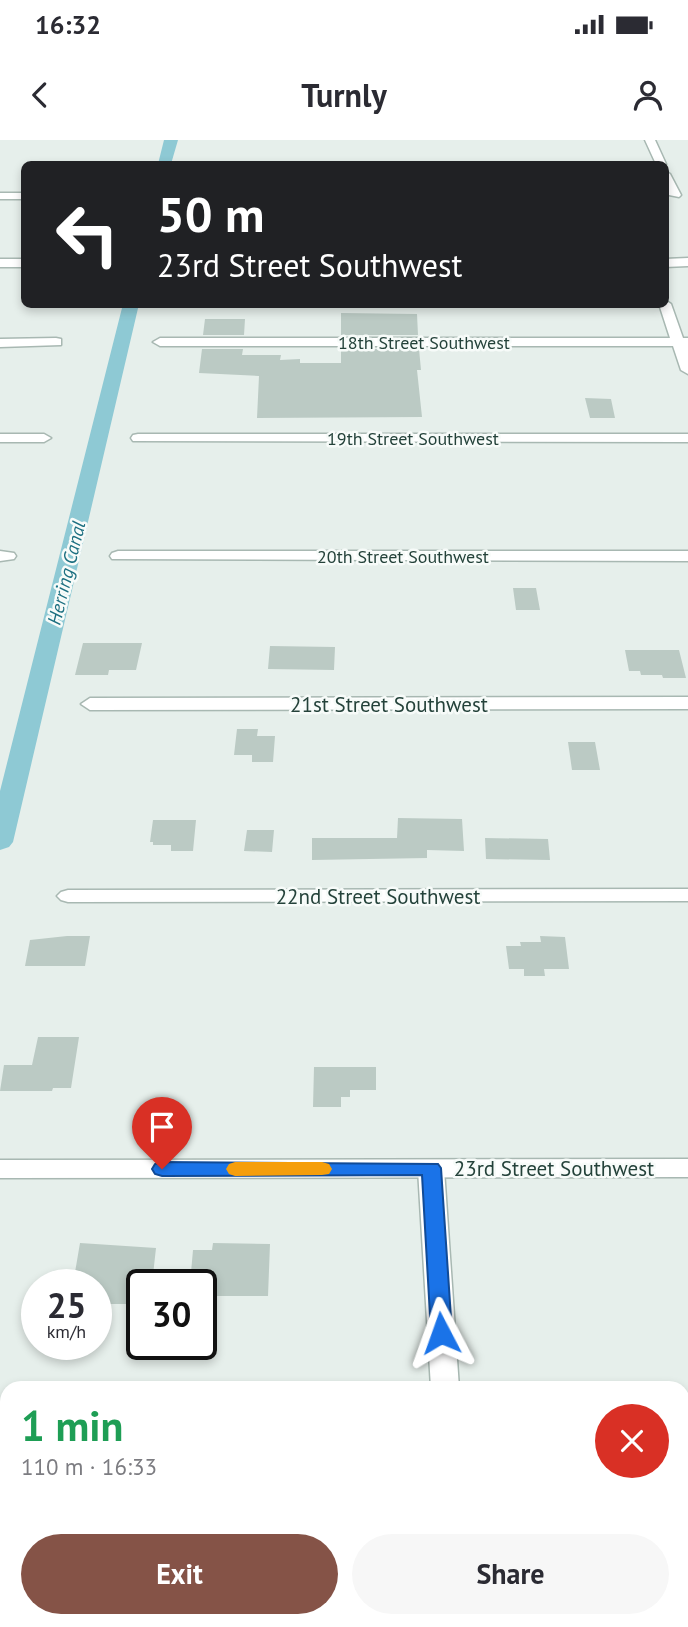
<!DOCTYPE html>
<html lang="en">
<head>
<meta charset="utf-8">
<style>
	body { margin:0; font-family:"PT Sans",sans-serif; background:#f7f7f7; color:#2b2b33; height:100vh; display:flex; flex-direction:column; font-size:26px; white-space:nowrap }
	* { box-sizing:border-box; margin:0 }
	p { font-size:23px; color:#7c7c81 }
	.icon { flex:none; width:38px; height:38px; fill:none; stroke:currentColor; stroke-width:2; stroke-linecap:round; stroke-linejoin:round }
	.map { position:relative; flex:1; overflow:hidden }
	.details { position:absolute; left:0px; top:1241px; width:690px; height:247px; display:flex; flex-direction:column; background:#fff; border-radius:21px 21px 0 0; box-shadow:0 4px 10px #0003 }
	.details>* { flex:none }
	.guide { position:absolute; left:21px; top:21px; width:648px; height:147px; border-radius:10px; box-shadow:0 4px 10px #0003; background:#202124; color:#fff; overflow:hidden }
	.speed { position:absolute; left:21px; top:1129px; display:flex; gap:14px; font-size:35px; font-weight:700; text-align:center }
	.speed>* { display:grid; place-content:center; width:91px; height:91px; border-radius:50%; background:#fff; box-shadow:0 4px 10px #0003; line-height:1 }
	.speed small { font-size:18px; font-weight:400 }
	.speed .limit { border:4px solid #111; border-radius:10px; background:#fff; color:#111 }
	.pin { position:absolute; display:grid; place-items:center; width:60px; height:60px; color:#fff; margin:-72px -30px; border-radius:50% 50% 50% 0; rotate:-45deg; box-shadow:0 0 7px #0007 }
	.pin .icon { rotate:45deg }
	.me { position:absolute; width:77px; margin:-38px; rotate:356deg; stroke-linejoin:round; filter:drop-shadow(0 0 5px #0008) }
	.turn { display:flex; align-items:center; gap:24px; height:147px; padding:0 21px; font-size:32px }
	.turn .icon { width:91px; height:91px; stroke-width:2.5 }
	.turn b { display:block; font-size:49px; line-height:60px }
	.round { display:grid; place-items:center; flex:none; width:74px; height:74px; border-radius:37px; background:#f7f7f7 }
	.headline { display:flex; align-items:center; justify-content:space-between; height:119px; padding:0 21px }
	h1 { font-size:42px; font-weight:600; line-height:52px; color:#1e9e55 }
	.action { display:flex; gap:14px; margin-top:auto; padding:14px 21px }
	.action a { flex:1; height:80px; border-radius:42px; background:#855347; color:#fff; font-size:28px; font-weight:600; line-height:80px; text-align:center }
	.action a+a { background:#f7f7f7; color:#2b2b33 }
	.status { display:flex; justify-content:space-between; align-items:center; height:49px; padding:0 35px; background:#fff; direction:ltr }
	.status svg { height:19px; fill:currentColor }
	header { display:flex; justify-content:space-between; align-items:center; height:91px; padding:0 21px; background:#fff; font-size:32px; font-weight:600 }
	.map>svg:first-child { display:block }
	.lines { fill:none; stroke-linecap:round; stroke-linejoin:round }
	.canal { fill:#8ec9d4; fill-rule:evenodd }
	.building { fill:#bbcac4 }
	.minor-casing { stroke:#a8b8b2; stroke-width:3 }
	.tertiary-casing { stroke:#a8b8b2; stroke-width:3 }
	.minor { fill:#fff; fill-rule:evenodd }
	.tertiary { fill:#fff; fill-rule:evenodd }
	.route { fill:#1a73e8; stroke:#114b97; stroke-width:2 }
	.slow { fill:#f59e0b }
	.labels { text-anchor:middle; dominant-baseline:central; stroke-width:5; stroke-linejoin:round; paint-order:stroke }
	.far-street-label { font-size:18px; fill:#24423a; stroke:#f7fbf9 }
	.far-water-label { font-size:19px; font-style:italic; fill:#1c6f80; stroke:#f7fbf9 }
	.street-label { font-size:21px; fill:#24423a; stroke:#f7fbf9 }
</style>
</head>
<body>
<div class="status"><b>16:32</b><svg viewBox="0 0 49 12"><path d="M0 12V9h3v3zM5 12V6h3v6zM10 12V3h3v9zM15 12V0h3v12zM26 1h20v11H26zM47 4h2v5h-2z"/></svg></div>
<header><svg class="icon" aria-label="back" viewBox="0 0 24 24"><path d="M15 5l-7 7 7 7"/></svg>Turnly<svg class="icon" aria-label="person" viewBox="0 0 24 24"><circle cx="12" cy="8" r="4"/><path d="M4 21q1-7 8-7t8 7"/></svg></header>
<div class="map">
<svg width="688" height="1487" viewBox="0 0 688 1487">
	<rect width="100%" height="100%" fill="#e6efeb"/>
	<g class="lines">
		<!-- canal -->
		<path class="canal" d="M164 0H178L171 24H158Z
			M123 164H139L13 702 9 707 0 710V651Z"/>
	</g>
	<!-- building -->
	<path class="building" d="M341 173 417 174 418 195H341Z
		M205 179H245L244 195H203Z
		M202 209H243L242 215H281L280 220 300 219V223H341V209H419L421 230H417L422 277 257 278 259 236 199 233Z
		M585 258 611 259 615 278H590Z
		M513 448H536L540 470H516Z
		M83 503H142L136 530H109L108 535H75Z
		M270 506 335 507 334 530 268 529Z
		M625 510H679L686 538H663L662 535H641L640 531H629Z
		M237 589H258L257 596H275L273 622H252V615H234Z
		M568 602H595L600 630H572Z
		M398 678 462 679 464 711 427 710V718L312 720V698H397Z
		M153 680H196L193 711H171V705H153V702H150Z
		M247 690H274L272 712 244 711Z
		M485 698 548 699 550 720 486 719Z
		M67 796H90L85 826H25L30 800Z
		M540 796 565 797 569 829H544L545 836H524V829H509L506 806H521L520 802H541Z
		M38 897H79L71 948H53L52 951H0L4 925H32Z
		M314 927H376V950H350V957H341V967H313Z
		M80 1103 156 1108 152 1144H142V1164H96V1144H73Z
		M213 1103 270 1104 268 1156H201V1144H190L193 1110H212Z"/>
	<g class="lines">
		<!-- minor casing -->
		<g class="minor-casing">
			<path id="minor" d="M645 0H655L666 24 665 26 656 24Z
				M665 31 670 34 681 55 679 57 669 55 665 46Z
				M0 53H24V59H0Z
				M688 118V126L665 127V119Z
				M0 119H24V127H0Z
				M665 160 671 164 683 198H688V234L681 230 673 206H160L153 202 160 198H670L659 164H665Z
				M56 198 61 199V205L0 207V199Z
				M0 294H44L51 298 44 302H0Z
				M138 294H688V302L133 301 131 298 133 295Z
				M0 411 14 413 16 416 14 419 0 421Z
				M118 411H688V421L112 419 110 416 112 413Z
				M688 557V569L90 570 81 564 90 558Z
				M688 749V761L68 762 61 760 57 756 61 752 68 750Z
				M431 1020 440 1023 444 1029 459 1248H431L418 1029 422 1023Z
				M682 1411H688V1437H682Z
				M0 1412H7V1438H0Z
				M442 1480H474V1487H442Z"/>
		</g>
		<!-- tertiary casing -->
		<g class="tertiary-casing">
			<path id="tertiary" d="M688 1019V1037L0 1038V1020Z"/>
		</g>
		<!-- minor -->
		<use href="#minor" class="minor"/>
		<!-- tertiary -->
		<use href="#tertiary" class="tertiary"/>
	</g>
	<!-- route -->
	<path class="route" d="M162 1022 438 1024 441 1028 452 1193 449 1199 441 1201 434 1199 431 1193 422 1035 162 1036 155 1034 152 1029 155 1024Z"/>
	<!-- slow -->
	<path class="slow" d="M235 1022H322L329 1024 332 1029 329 1034 322 1035 235 1036 229 1034 226 1029 229 1024Z"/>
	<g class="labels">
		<!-- far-street labels -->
		<g class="far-street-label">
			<text x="424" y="202">18th Street Southwest</text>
			<text x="413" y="298">19th Street Southwest</text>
			<text x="403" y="416">20th Street Southwest</text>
		</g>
		<!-- far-water labels -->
		<g class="far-water-label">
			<text transform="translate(66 433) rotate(-76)">Herring Canal</text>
		</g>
		<!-- street labels -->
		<g class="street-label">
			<text x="389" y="564">21st Street Southwest</text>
			<text x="378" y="756">22nd Street Southwest</text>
			<text x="554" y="1028">23rd Street Southwest</text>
		</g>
	</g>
</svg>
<div class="speed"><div>25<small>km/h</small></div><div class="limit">30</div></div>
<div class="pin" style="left:162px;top:1029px;background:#d93025"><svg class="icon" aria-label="arrive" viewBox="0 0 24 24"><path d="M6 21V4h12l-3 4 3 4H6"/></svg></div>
<svg class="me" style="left:441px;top:1193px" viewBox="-20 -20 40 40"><path d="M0-17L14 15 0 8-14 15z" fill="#1a73e8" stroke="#fff" stroke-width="4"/></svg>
<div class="guide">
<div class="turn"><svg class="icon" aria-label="left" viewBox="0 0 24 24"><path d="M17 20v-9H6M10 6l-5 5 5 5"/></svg><div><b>50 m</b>23rd Street Southwest</div></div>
</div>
<section class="details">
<div class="headline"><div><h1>1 min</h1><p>110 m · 16:33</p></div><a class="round" style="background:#d93025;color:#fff"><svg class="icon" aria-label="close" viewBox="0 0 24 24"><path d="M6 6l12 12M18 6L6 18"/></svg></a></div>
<div class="action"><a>Exit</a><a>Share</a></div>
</section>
</div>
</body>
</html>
